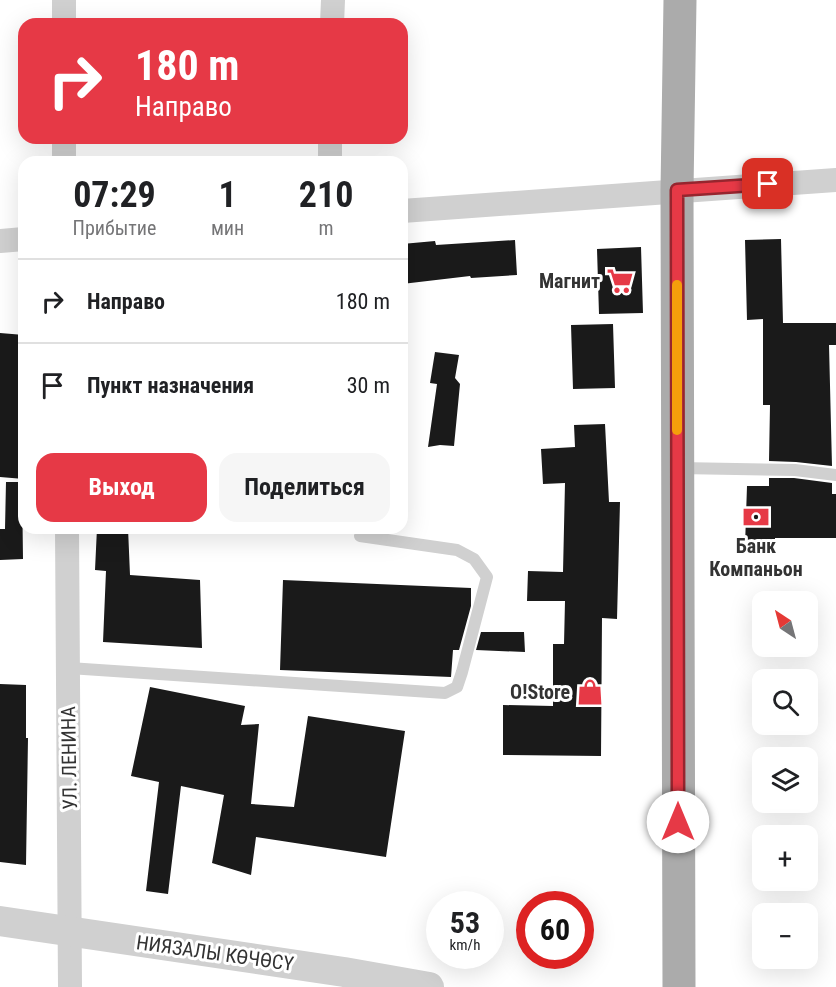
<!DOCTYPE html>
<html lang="ru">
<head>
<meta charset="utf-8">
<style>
	body { margin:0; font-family:"Roboto Condensed",sans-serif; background:#f6f6f6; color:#202124; height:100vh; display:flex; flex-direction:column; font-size:22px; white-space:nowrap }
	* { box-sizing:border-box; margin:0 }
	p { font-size:20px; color:#757577 }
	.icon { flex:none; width:33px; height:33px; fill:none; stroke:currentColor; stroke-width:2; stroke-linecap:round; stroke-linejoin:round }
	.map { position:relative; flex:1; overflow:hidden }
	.details { position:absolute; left:18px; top:156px; width:390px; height:378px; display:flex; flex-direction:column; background:#fff; border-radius:18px; box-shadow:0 6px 24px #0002 }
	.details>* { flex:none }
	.top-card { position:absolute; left:18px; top:18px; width:390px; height:126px; border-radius:18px; box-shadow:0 6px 24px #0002; background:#e63946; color:#fff; overflow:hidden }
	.needle { width:39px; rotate:324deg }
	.controls { position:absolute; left:752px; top:591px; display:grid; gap:12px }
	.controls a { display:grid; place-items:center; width:66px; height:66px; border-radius:12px; background:#fff; box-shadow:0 6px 24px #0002; font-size:30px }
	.speed { position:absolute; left:426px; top:891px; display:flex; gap:12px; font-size:30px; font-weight:700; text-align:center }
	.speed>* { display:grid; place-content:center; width:78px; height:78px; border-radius:50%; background:#fff; box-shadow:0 6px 24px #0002; line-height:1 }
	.speed small { font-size:15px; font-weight:400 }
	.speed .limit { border:9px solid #d22; background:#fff; color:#111 }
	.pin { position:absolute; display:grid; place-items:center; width:51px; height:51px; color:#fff; margin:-26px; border-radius:12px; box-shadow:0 3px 9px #0006 }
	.me { position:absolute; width:66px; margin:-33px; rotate:0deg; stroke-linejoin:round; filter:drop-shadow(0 0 4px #0008) }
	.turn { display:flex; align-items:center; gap:21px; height:126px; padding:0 18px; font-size:27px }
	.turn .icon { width:78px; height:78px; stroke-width:2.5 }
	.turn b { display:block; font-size:42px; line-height:51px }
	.eta { display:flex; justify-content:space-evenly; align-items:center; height:102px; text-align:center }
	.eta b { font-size:36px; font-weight:700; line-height:42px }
	.button { display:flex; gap:12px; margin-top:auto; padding:12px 18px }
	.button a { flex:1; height:69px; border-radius:18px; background:#e63946; color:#fff; font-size:24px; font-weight:700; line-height:69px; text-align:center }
	.button a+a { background:#f6f6f6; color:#202124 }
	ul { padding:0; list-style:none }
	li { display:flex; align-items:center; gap:18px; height:84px; padding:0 18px; border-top:2px solid #e0e0e0 }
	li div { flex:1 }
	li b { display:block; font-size:22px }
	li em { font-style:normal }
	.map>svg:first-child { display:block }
	.building { fill:#1a1a1a }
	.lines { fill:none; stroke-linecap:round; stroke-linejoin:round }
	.service { stroke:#d0d0d0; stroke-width:12 }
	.minor { stroke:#d0d0d0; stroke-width:24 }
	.tertiary { stroke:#d0d0d0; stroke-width:30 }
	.primary { stroke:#ababab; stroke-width:33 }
	.route-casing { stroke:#96252e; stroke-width:15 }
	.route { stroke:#e63946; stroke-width:10 }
	.slow { stroke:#f59e0b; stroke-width:10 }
	.labels { text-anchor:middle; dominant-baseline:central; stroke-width:6; stroke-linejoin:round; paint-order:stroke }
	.poi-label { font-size:20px; font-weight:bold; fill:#333; stroke:#fff; text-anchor:end }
	.street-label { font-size:20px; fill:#333; stroke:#fff }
</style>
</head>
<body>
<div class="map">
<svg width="836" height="987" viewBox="0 0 836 987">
	<rect width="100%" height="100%" fill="#fff"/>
	<!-- building -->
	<path class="building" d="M781 239 783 323H836V345H829L832 466 796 462 769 461 770 405H763V319L747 320 745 240Z
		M515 240 517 275 471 278 470 276 402 284V244L435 241 436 245Z
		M641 247 643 313 599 314 597 249Z
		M613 324 615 388 573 389 571 325Z
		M0 333 24 335V479L0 477Z
		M435 352 459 355 455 378 460 384 454 446 440 445 428 447 437 384 430 383Z
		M605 424 609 502H620L617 619 602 618 601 756 503 755V705L553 706V644H564L565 601H527L528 571 563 572 565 483 543 484 541 449 575 447 574 425Z
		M769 478H794L832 483V494H836V538H775V547L745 546 747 486H769Z
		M6 482H22L23 559 0 560V529H5Z
		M97 528H128L130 575 200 580 202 648 103 642 106 571 95 570Z
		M283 580 471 588V606L459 650H453L451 677 280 670Z
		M481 632H524L525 652 476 650Z
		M0 684 26 685V738H28L26 865 0 862Z
		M150 687 245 706 241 725 259 724 251 804 294 807 308 716 405 731 386 857 256 837 251 875 212 863 224 795 181 786 168 894 146 891 159 782 131 776Z"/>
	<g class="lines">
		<!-- service -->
		<path class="service" d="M679 468 795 470 836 475
			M69 668 445 693 457 687 462 672 487 577 474 559 457 550 360 536"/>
		<!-- minor -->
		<path class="minor" d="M64 24V0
			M332 24 333 0
			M64 162V138
			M330 162V138
			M402 211 836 180
			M0 241 24 239
			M67 528 70 987"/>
		<!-- tertiary -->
		<path class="tertiary" d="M0 921 344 972 429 987"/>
		<!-- primary -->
		<path class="primary" d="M679 987 677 190 680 0"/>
	</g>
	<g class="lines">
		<!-- route casing -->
		<g class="route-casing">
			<path id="route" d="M678 822 677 190 768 184"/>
		</g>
		<!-- route -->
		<use href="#route" class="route"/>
		<!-- slow -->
		<path class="slow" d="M677 285V430"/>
	</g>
	<!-- icons -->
	<defs>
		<g id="supermarket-bare" transform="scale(2.07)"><path d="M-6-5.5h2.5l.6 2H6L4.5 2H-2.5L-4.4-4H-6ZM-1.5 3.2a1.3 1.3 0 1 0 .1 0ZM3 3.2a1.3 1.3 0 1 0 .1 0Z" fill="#e63946" stroke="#fff" stroke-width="2.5" paint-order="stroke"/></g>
		<g id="bank-bare" transform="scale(2.07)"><path d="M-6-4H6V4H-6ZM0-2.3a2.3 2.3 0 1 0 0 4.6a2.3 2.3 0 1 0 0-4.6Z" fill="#e63946" stroke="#fff" stroke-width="2.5" paint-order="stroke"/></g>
		<g id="shop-bare" transform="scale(2.07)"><path d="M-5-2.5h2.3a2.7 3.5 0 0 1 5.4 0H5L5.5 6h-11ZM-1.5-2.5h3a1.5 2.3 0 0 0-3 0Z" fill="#e63946" stroke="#fff" stroke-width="2.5" paint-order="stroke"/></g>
	</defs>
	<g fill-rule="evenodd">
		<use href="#supermarket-bare" x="620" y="281"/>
		<use href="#bank-bare" x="756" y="517"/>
		<use href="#shop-bare" x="590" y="692"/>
	</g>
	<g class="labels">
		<!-- poi labels -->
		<g class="poi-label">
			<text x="600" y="281">Магнит</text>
			<text x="756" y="546" text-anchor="middle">Банк<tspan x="756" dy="23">Компаньон</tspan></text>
			<text x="570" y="692">O!Store</text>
		</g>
		<!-- street labels -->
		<g class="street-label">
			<text transform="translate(69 758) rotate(-91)">УЛ. ЛЕНИНА</text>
			<text transform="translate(215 953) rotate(8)">НИЯЗАЛЫ КӨЧӨСҮ</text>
		</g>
	</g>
</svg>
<div class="controls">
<a><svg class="needle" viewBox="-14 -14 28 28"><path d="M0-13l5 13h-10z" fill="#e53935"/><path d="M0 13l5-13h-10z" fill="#757577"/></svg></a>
<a><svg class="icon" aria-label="search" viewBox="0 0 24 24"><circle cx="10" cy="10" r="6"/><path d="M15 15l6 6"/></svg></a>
<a><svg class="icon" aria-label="layers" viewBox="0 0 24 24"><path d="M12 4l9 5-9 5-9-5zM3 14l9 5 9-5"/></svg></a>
<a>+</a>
<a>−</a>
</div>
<div class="speed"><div>53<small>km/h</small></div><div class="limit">60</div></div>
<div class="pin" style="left:768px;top:184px;background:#d93025"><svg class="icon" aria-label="arrive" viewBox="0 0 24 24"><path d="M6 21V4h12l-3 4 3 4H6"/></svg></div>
<svg class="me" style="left:678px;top:822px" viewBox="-20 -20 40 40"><circle r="19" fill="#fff"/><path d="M0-13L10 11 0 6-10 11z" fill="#e63946"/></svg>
<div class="top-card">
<div class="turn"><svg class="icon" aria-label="right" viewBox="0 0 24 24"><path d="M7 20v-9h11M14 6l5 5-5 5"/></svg><div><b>180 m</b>Направо</div></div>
</div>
<section class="details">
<div class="eta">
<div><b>07:29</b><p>Прибытие</p></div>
<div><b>1</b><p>мин</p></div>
<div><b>210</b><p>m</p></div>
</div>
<ul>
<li><svg class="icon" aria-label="right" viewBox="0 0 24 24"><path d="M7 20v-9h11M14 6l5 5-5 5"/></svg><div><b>Направо</b></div><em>180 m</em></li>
<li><svg class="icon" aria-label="arrive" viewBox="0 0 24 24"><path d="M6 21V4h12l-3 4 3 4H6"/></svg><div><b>Пункт назначения</b></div><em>30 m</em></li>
</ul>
<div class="button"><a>Выход</a><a>Поделиться</a></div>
</section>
</div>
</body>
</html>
